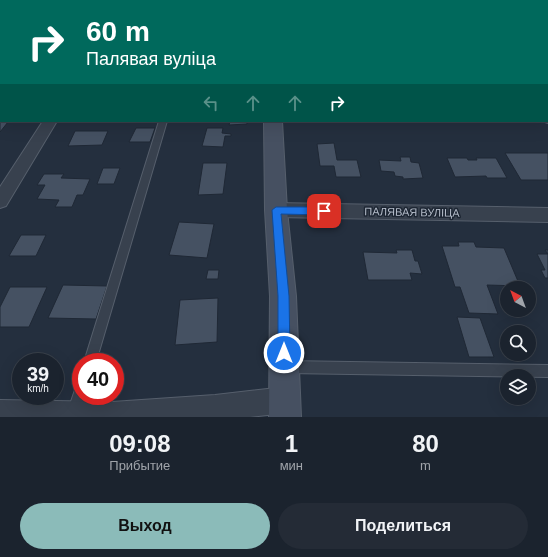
<!DOCTYPE html>
<html lang="ru">
<head>
<meta charset="utf-8">
<style>
	body { margin:0; font-family:Arial,sans-serif; background:#242b36; color:#f1f3f6; height:100vh; display:flex; flex-direction:column; font-size:15px; white-space:nowrap }
	* { box-sizing:border-box; margin:0 }
	p { font-size:13px; color:#a0a4aa }
	.icon { flex:none; width:22px; height:22px; fill:none; stroke:currentColor; stroke-width:2; stroke-linecap:round; stroke-linejoin:round }
	.map { position:relative; height:417px; overflow:hidden }
	.side { display:flex; flex-direction:column; background:#1b232e; flex:1 }
	.side>* { flex:none }
	.banner { position:absolute; left:0px; top:0px; width:548px; height:122px; box-shadow:0 4px 16px #0002,0 0 0 1px #39404a; background:#00695c; color:#fff; overflow:hidden }
	.needle { width:26px; rotate:319deg }
	.fabs { position:absolute; left:500px; top:281px; display:grid; gap:8px }
	.fabs a { display:grid; place-items:center; width:36px; height:36px; border-radius:50%; background:#1b232e; box-shadow:0 4px 16px #0002,0 0 0 1px #39404a; font-size:20px }
	.speed { position:absolute; left:12px; top:353px; display:flex; gap:8px; font-size:20px; font-weight:700; text-align:center }
	.speed>* { display:grid; place-content:center; width:52px; height:52px; border-radius:50%; background:#1b232e; box-shadow:0 4px 16px #0002,0 0 0 1px #39404a; line-height:1 }
	.speed small { font-size:10px; font-weight:400 }
	.speed .limit { border:6px solid #d22; background:#fff; color:#111 }
	.pin { position:absolute; display:grid; place-items:center; width:34px; height:34px; color:#fff; margin:-17px; border-radius:8px; box-shadow:0 2px 6px #0006 }
	.me { position:absolute; width:44px; margin:-22px; rotate:0deg; stroke-linejoin:round; filter:drop-shadow(0 0 3px #0008) }
	.turn { display:flex; align-items:center; gap:14px; height:84px; padding:0 20px; font-size:18px }
	.turn .icon { width:52px; height:52px; stroke-width:2.5 }
	.turn b { display:block; font-size:28px; line-height:34px }
	.lanes { display:flex; align-items:center; height:38px; padding:0 20px; background:#0003; justify-content:center; gap:20px; direction:ltr }
	.lanes .off { opacity:.35 }
	.eta { display:flex; justify-content:space-evenly; align-items:center; height:68px; text-align:center }
	.eta b { font-size:24px; font-weight:700; line-height:28px }
	.button { display:flex; gap:8px; margin-top:auto; padding:8px 20px }
	.button a { flex:1; height:46px; border-radius:24px; background:#8bbbb9; color:#111; font-size:16px; font-weight:700; line-height:46px; text-align:center }
	.button a+a { background:#242b36; color:#f1f3f6 }
	.map>svg:first-child { display:block }
	.building { fill:#455162; stroke:#1f2835 }
	.lines { fill:none; stroke-linecap:round; stroke-linejoin:round }
	.lane-casing { stroke:#565f6c; stroke-width:2 }
	.street-casing { stroke:#565f6c; stroke-width:2 }
	.secondary-casing { stroke:#565f6c; stroke-width:2 }
	.lane { fill:#38414e; fill-rule:evenodd }
	.street { fill:#38414e; fill-rule:evenodd }
	.secondary { fill:#465061; fill-rule:evenodd }
	.route { fill:#1a73e8; stroke:#114b97 }
	.labels { text-anchor:middle; dominant-baseline:central; stroke-width:3; stroke-linejoin:round; paint-order:stroke }
	.street-label { font-size:11px; fill:#b4bcc9; stroke:#1d2633 }
</style>
</head>
<body>
<div class="map">
<svg width="548" height="417" viewBox="0 0 548 417">
	<rect width="100%" height="100%" fill="#242f3e"/>
	<!-- building -->
	<path class="building" d="M0 118 1 121H21L8 122 0 132Z
		M230 121H247V124L229 125Z
		M136 128H155L150 142H129Z
		M207 128H223L222 133 231 134V136H225L223 147 202 146Z
		M75 131H108L102 145 68 146Z
		M334 143 337 160H357L361 177H336L334 166H320L317 144Z
		M505 153H548V180H521Z
		M400 157H410L411 162 419 163 423 178 403 179V177L395 176 394 172 381 171 379 160 401 161Z
		M447 158H467L468 160H477L476 158H496L507 178H487L486 176 455 177Z
		M203 163H227L223 194 198 195Z
		M103 168H120L114 184H97Z
		M44 174H64L61 178 90 179 83 195H77L72 207H55L59 200 37 199 45 185H37Z
		M179 222 214 224 207 258 169 255Z
		M21 235H46L36 256H9Z
		M458 242H474L476 247 504 248 520 286 487 285 498 314 469 313 460 287H455L442 246H459Z
		M396 250H412L415 261H418L422 274 410 273 412 280H368L363 252 397 253Z
		M545 250H548V278H545L541 270H545L537 254H548Z
		M208 270H219L218 279H206Z
		M63 285 107 286 96 319 48 318Z
		M10 287H47L29 327H0V307Z
		M218 298 217 342 175 345 180 300Z
		M457 317 480 318 494 357H469Z"/>
	<g class="lines">
		<!-- lane casing -->
		<g class="lane-casing">
			<path id="lane" d="M547 14H548V16H547Z
				M1 53V58H0V54Z
				M159 121H167L96 362H84Z
				M287 361 548 365V377L287 373 283 371 281 367 283 363Z
				M81 386V396H86L79 417H69L67 413 76 387Z"/>
		</g>
		<!-- street casing -->
		<g class="street-casing">
			<path id="street" d="M547 53H548V61H547Z
				M547 113 548 123 542 121H547Z
				M43 121H57L6 206 0 208V187Z
				M276 203 548 208V222L276 217 270 215 267 210 270 205Z
				M285 387 294 391 298 400 294 409 285 413 250 417H0V400L112 402 215 395Z"/>
		</g>
		<!-- secondary casing -->
		<g class="secondary-casing">
			<path id="secondary" d="M265 0H277V1H265Z
				M264 121H282L287 210 296 296 301 417H269L270 296 265 210Z"/>
		</g>
		<!-- lane -->
		<use href="#lane" class="lane"/>
		<!-- street -->
		<use href="#street" class="street"/>
		<!-- secondary -->
		<use href="#secondary" class="secondary"/>
	</g>
	<!-- route -->
	<path class="route" d="M276 207H324L329 211 324 215 281 214 289 296 290 353 288 357 284 359 280 357 278 353V296L272 210Z"/>
	<g class="labels">
		<!-- street labels -->
		<g class="street-label">
			<text transform="translate(412 212) rotate(1)">ПАЛЯВАЯ ВУЛІЦА</text>
		</g>
	</g>
</svg>
<div class="fabs">
<a><svg class="needle" viewBox="-14 -14 28 28"><path d="M0-13l5 13h-10z" fill="#e53935"/><path d="M0 13l5-13h-10z" fill="#a0a4aa"/></svg></a>
<a><svg class="icon" aria-label="search" viewBox="0 0 24 24"><circle cx="10" cy="10" r="6"/><path d="M15 15l6 6"/></svg></a>
<a><svg class="icon" aria-label="layers" viewBox="0 0 24 24"><path d="M12 4l9 5-9 5-9-5zM3 14l9 5 9-5"/></svg></a>
</div>
<div class="speed"><div>39<small>km/h</small></div><div class="limit">40</div></div>
<div class="pin" style="left:324px;top:211px;background:#d93025"><svg class="icon" aria-label="arrive" viewBox="0 0 24 24"><path d="M6 21V4h12l-3 4 3 4H6"/></svg></div>
<svg class="me" style="left:284px;top:353px" viewBox="-20 -20 40 40"><circle r="17" fill="#1a73e8" stroke="#fff" stroke-width="3"/><path d="M0-11L8 9 0 5-8 9z" fill="#fff"/></svg>
<div class="banner">
<div class="turn"><svg class="icon" aria-label="right" viewBox="0 0 24 24"><path d="M7 20v-9h11M14 6l5 5-5 5"/></svg><div><b>60 m</b>Палявая вуліца</div></div>
<div class="lanes"><svg class="icon off" aria-label="left" viewBox="0 0 24 24"><path d="M17 20v-9H6M10 6l-5 5 5 5"/></svg><svg class="icon off" aria-label="ahead" viewBox="0 0 24 24"><path d="M12 20V5M6 11l6-6 6 6"/></svg><svg class="icon off" aria-label="ahead" viewBox="0 0 24 24"><path d="M12 20V5M6 11l6-6 6 6"/></svg><svg class="icon" aria-label="right" viewBox="0 0 24 24"><path d="M7 20v-9h11M14 6l5 5-5 5"/></svg></div>
</div>
</div>
<section class="side">
<div class="eta">
<div><b>09:08</b><p>Прибытие</p></div>
<div><b>1</b><p>мин</p></div>
<div><b>80</b><p>m</p></div>
</div>
<div class="button"><a>Выход</a><a>Поделиться</a></div>
</section>
</body>
</html>
